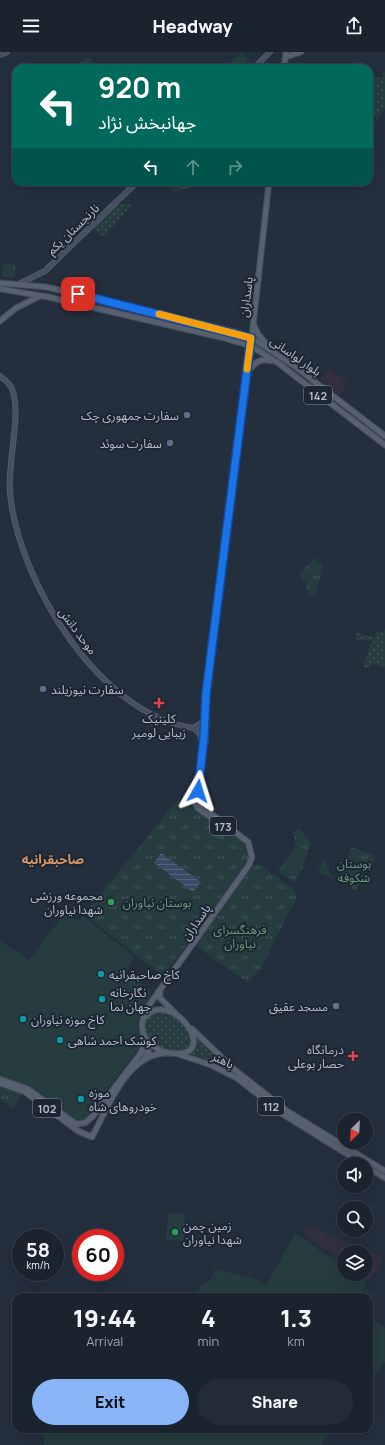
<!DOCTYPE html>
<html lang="en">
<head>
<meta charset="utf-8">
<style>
	body { margin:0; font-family:Manrope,"Noto Sans Arabic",sans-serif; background:#242b36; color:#f1f3f6; height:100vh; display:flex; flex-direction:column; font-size:15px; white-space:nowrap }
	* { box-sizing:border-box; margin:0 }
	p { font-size:13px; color:#a0a4aa }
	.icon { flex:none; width:22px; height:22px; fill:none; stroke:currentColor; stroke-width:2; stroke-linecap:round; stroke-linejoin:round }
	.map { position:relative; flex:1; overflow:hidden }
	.side { position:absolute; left:12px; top:1241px; width:361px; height:140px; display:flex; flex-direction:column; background:#1b232e; border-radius:12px; box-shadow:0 4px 16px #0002,0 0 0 1px #39404a }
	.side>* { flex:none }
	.guide { position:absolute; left:12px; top:12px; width:361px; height:122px; border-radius:12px; box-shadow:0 4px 16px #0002,0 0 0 1px #39404a; background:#00695c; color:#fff; overflow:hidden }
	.needle { width:26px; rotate:204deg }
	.controls { position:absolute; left:337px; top:1061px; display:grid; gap:8px }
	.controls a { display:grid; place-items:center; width:36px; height:36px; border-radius:50%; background:#1b232e; box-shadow:0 4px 16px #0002,0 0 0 1px #39404a; font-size:20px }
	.speed { position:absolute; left:12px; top:1177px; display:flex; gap:8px; font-size:20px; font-weight:700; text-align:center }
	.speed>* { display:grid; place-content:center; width:52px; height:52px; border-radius:50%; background:#1b232e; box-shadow:0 4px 16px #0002,0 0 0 1px #39404a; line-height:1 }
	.speed small { font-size:10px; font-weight:400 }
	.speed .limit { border:6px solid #d22; background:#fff; color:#111 }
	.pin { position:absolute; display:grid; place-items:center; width:34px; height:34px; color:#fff; margin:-17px; border-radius:8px; box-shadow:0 2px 6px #0006 }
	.me { position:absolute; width:44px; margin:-22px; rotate:6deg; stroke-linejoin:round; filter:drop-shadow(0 0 3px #0008) }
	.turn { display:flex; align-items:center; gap:14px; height:84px; padding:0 20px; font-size:18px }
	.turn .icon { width:52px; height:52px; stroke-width:2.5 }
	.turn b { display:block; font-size:28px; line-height:34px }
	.lanes { display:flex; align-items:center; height:38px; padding:0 20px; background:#0003; justify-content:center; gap:20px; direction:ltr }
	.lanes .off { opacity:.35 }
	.eta { display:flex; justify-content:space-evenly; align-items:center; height:68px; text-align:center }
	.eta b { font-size:24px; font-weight:800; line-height:28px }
	.cta { display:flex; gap:8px; margin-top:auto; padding:8px 20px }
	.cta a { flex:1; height:46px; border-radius:24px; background:#8ab4f8; color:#111; font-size:16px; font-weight:800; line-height:46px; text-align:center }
	.cta a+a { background:#242b36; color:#f1f3f6 }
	header { display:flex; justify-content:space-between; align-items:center; height:52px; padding:0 20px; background:#1b232e; font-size:18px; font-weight:800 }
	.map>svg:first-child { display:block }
	.medical { fill:#32303f }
	.grass { fill:url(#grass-dots) }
	.park { fill:url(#park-tufts) }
	.garden { fill:#263c3f }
	.water { fill:url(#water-rules) }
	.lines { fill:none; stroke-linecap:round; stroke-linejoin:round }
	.secondary-casing { stroke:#565f6c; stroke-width:6 }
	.primary-casing { stroke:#414a57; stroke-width:7 }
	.secondary { stroke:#465061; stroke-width:4.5 }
	.primary { stroke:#56606e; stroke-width:5 }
	.route-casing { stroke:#114b97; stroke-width:10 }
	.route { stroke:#1a73e8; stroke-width:7 }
	.slow { stroke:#f59e0b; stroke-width:7 }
	.service-dot { fill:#5c6f8a; stroke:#1d2633; stroke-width:1.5 }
	.health-dot { fill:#e0444e; stroke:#1d2633; stroke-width:1.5 }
	.leisure-dot { fill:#2e9e5b; stroke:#1d2633; stroke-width:1.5 }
	.culture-dot { fill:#0f9aa8; stroke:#1d2633; stroke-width:1.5 }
	.worship-dot { fill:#6b7280; stroke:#1d2633; stroke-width:1.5 }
	.labels { text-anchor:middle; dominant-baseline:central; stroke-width:4; stroke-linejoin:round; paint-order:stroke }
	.shield { fill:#1d2633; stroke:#878f9c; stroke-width:1 }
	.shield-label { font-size:11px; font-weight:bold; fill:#b4bcc9 }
	.street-label { font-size:12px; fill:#b4bcc9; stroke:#1d2633 }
	.poi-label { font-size:12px; fill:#b4bcc9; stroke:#1d2633; text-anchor:start }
	.park-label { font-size:12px; fill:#6b9a76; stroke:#1d2633 }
	.neighbourhood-label { font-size:13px; font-weight:bold; fill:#d59563; stroke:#1d2633 }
</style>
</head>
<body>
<header><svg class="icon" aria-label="menu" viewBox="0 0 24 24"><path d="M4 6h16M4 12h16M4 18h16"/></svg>Headway<svg class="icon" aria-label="share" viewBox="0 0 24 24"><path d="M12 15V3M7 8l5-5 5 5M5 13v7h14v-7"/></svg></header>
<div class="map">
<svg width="385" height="1393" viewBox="0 0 385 1393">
	<defs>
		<pattern id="grass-dots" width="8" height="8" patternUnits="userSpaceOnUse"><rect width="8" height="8" fill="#263c3f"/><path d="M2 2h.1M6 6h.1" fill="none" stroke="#435659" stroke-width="1.8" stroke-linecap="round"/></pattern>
		<pattern id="park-tufts" width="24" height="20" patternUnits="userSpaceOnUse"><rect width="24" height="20" fill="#263c3f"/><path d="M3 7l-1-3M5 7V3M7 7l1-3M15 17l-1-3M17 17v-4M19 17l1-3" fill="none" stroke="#435659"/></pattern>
		<pattern id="water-rules" width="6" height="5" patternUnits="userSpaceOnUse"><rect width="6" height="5" fill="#394c67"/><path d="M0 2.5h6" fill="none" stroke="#53647b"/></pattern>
	</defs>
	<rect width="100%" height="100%" fill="#242f3e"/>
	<!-- medical -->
	<path class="medical" d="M329 316 348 331 339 343 320 328Z
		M308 1174 385 1206 369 1229 360 1222H366V1200H344V1211L303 1181Z"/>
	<!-- grass -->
	<path class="grass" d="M383 20H385V56L377 67 369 62V24L382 26Z
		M123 151 132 152 104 185 93 176 117 153Z
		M385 577V615L372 612 368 616 363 614 372 589 356 588 357 581 374 585 376 581 384 579Z
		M164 960C180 967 194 975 190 994 165 1013 127 974 151 962 155 960 160 961 164 960Z
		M194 981 246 1030 207 1009 184 1002 189 1000Z"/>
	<!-- park -->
	<path class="park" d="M173 130H193L192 135 173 140Z
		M4 211 16 212 14 225 1 224Z
		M315 506 323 515 314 545 308 540 306 531 299 522Z
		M179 746 239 787C249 796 251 801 246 813L163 924 84 862Z
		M299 776 311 790 302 818 294 830 278 819 296 794 293 781Z
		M351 795 374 803 375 807 356 839 346 831 338 815 346 808Z
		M255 812H259L294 838 297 845 260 918 248 931 192 891Z
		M0 1033 23 1041 12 1057 0 1047Z"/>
	<!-- garden -->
	<path class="garden" d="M242 0 249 8 240 16H229L227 14Z
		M89 5 97 16H72V15Z
		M297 794 306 799 298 814 288 809Z
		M324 806 333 827 318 820Z
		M64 862 78 869 83 864 135 905 126 920 152 939 138 974 140 991 138 997 86 1066 80 1069H76L29 1034 0 1024V889L29 908Z
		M168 1161 185 1162 184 1190 166 1188Z
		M295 1181 344 1215V1222H354L367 1231 358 1245H197L200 1233 211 1228 215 1217 254 1227 266 1234Z
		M369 1266 385 1276V1310L369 1329Z
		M333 1377 321 1393H44L43 1378Z"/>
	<!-- water -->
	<path class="water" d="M161 801 201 830 193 840 154 811Z"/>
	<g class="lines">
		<!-- secondary casing -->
		<g class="secondary-casing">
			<path id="secondary" d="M0 3 7 0
				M254 16 270 0
				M19 232 45 219 137 130
				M0 324C5 328 10 331 12 337 22 362 7 412 10 440 17 527 100 665 194 676
				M194 676 200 682 201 687
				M194 676 205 668"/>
		</g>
		<!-- primary casing -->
		<g class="primary-casing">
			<path id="primary" d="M286 5 301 0
				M284 16 286 0
				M0 231 46 235 64 239 239 281 258 290 293 313 385 384
				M0 237 48 245 224 286 251 294 278 311 385 393
				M0 269 16 256 38 245
				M254 273 258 282 267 293
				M247 321C254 312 259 305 271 309
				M194 745C193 756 204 760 212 766
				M160 938V946L175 961
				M144 966C169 936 214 995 183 1001 165 1004 143 994 142 974 142 968 145 962 147 956L249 813 252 805 248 790 200 753 197 748 204 685 206 642 250 301 269 130
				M192 977 235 1018 287 1059 385 1119
				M140 1002 148 998 149 1001 146 1005
				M178 1002 211 1013 237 1026 284 1063 363 1112
				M0 1027 28 1037 76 1072 85 1071 93 1064 140 1002 143 996V984
				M0 1031 25 1040 78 1079 92 1085C108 1055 127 1002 166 1001
				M366 1114 385 1126"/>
		</g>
		<!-- secondary -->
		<use href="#secondary" class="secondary"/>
		<!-- primary -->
		<use href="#primary" class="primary"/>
	</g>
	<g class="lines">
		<!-- route casing -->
		<g class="route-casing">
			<path id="route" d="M78 242 251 286 206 642 204 685 198 739"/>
		</g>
		<!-- route -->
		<use href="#route" class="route"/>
		<!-- slow -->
		<path class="slow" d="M159 262 251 286 247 317"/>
	</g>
	<!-- markers -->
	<g class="service-dot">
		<circle cx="187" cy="363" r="4"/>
		<circle cx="170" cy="391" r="4"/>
		<circle cx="43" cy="637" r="4"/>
	</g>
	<g class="health-dot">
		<path d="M157 645h4v4h4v4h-4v4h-4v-4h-4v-4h4z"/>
		<path d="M351 998h4v4h4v4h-4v4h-4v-4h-4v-4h4z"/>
	</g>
	<g class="leisure-dot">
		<circle cx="111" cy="850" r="4"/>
		<circle cx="175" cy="1180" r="4"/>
	</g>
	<g class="culture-dot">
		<circle cx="101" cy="922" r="4"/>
		<circle cx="102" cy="947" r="4"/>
		<circle cx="23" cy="967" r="4"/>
		<circle cx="60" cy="988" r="4"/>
		<circle cx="81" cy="1047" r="4"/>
	</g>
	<circle class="worship-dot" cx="336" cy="954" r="4"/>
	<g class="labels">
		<!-- shield labels -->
		<g class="shield">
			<rect x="304" y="334" width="28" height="18" rx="3"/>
			<rect x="210" y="765" width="26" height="18" rx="3"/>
			<rect x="258" y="1045" width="26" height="18" rx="3"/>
			<rect x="33" y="1047" width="28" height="18" rx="3"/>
		</g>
		<g class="shield-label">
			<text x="318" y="343">142</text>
			<text x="223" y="774">173</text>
			<text x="271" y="1054">112</text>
			<text x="47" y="1056">102</text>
		</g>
		<!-- street labels -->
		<g class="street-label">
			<text transform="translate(73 177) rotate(-44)">نارنجستان یکم</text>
			<text transform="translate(246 245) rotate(-83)">پاسداران</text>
			<text transform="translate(296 304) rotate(35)">بلوار لواسانی</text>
			<text transform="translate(78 579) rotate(53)">موحد دانش</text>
			<text transform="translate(196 870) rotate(-55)">پاسداران</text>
			<text transform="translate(223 1008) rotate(25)">باهنر</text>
		</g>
		<!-- poi labels -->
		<g class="poi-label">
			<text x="179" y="363" text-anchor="end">سفارت جمهوری چک</text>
			<text x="162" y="391" text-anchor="end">سفارت سوئد</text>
			<text x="51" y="637">سفارت نیوزیلند</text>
			<text x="159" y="666" text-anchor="middle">کلینیک<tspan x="159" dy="14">زیبایی لومیر</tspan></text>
			<text x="103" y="843" text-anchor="end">مجموعه ورزشی<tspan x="103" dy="14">شهدا نیاوران</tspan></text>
			<text x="109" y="922">کاخ صاحبقرانیه</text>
			<text x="110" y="940">نگارخانه<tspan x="110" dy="14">جهان نما</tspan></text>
			<text x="328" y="954" text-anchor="end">مسجد عقیق</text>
			<text x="31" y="967">کاخ موزه نیاوران</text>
			<text x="68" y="988">کوشک احمد شاهی</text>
			<text x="344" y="997" text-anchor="end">درمانگاه<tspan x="344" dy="14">حصار بوعلی</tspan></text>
			<text x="89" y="1040">موزه<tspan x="89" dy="14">خودروهای شاه</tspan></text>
			<text x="183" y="1173">زمین چمن<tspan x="183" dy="14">شهدا نیاوران</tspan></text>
		</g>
		<!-- park labels -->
		<g class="park-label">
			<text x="354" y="811">بوستان<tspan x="354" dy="14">شکوفه</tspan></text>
			<text x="157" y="850">بوستان نیاوران</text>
			<text x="240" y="877">فرهنگسرای<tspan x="240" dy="14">نیاوران</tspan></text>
		</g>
		<!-- neighbourhood labels -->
		<g class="neighbourhood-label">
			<text x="53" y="807">صاحبقرانیه</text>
		</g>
	</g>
</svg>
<div class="controls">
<a><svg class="needle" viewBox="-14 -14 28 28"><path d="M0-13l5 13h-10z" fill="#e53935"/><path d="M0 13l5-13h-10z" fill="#a0a4aa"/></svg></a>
<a><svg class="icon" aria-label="sound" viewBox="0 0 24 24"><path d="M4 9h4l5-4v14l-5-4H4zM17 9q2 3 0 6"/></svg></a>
<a><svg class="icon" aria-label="search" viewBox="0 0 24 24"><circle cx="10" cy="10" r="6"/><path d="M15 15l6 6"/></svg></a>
<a><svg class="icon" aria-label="layers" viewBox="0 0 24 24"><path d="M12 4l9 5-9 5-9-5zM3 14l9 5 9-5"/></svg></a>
</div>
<div class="speed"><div>58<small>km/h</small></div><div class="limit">60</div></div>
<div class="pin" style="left:78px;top:242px;background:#d93025"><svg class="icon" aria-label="arrive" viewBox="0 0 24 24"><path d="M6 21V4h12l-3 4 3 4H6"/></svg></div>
<svg class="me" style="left:198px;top:739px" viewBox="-20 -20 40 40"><path d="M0-17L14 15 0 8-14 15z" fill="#1a73e8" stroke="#fff" stroke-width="4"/></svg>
<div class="guide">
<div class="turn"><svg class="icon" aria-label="left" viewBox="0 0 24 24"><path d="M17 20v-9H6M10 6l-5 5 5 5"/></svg><div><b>920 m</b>جهانبخش نژاد</div></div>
<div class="lanes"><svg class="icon" aria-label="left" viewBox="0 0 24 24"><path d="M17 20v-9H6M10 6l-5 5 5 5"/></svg><svg class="icon off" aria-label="ahead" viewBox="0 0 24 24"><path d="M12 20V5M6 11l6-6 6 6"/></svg><svg class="icon off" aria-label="right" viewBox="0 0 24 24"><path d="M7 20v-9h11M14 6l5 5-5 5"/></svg></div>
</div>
<section class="side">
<div class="eta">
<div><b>19:44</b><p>Arrival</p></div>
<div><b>4</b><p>min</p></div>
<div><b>1.3</b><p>km</p></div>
</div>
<div class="cta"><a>Exit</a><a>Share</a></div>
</section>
</div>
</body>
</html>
